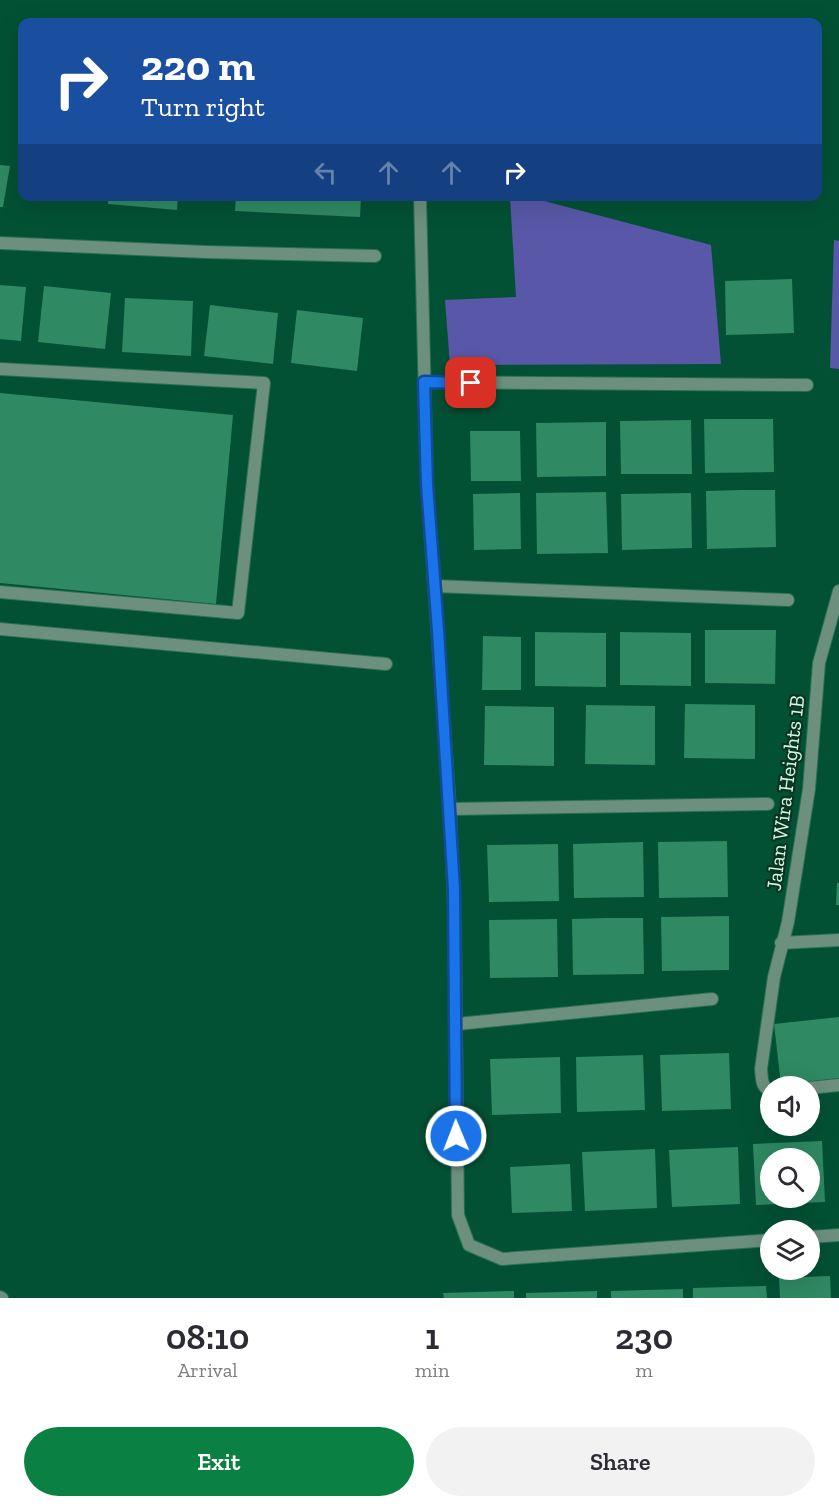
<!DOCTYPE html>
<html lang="en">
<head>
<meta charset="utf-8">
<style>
	body { margin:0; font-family:"Zilla Slab",serif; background:#f2f2f3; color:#2b2b33; height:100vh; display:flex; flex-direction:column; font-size:22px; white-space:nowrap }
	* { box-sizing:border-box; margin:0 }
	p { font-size:20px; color:#7c7c81 }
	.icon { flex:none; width:33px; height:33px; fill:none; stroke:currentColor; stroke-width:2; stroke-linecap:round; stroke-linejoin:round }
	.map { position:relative; height:1298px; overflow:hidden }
	.details { display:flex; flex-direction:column; background:#fff; flex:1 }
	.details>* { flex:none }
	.banner { position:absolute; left:18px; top:18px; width:804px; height:183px; border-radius:12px; box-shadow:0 6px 24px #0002; background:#1a4fa0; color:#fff; overflow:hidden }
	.buttons { position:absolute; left:760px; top:1076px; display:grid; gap:12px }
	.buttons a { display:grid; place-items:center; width:60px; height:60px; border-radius:50%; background:#fff; box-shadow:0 6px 24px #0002; font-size:30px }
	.pin { position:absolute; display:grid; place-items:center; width:51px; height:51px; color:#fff; margin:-26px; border-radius:12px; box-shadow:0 3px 9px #0006 }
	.me { position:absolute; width:66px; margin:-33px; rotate:359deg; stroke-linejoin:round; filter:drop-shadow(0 0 4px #0008) }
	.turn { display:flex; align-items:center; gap:21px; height:126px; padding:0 24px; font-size:27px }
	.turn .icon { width:78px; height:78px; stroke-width:2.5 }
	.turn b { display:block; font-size:42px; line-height:51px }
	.lanes { display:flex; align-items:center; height:57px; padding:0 24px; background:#0003; justify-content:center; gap:30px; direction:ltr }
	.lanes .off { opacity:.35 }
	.eta { display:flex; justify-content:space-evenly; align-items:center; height:102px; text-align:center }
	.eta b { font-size:36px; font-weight:600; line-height:42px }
	.button { display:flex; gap:12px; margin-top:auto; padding:12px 24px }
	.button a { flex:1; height:69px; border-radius:36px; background:#0b8043; color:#fff; font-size:24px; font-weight:600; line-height:69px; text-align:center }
	.button a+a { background:#f2f2f3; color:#2b2b33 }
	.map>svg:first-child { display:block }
	.green { fill:#5958a8 }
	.building { fill:#2f8962; fill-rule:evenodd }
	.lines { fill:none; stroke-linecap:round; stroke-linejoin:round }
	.lane-casing { stroke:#287054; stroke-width:14 }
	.street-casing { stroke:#287054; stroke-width:14 }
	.lane { stroke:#6d8f7d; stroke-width:12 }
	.street { stroke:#6d8f7d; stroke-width:12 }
	.route-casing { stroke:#114b97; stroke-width:15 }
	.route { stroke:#1a73e8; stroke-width:10 }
	.labels { text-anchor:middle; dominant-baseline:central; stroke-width:4.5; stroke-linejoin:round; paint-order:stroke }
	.street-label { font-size:21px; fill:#d1fbe4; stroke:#0c3222 }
</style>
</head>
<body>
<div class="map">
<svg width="839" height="1298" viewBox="0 0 839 1298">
	<rect width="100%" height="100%" fill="#035135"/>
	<!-- green -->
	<path class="green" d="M510 197H529L711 245 721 364 450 365 445 300 516 297Z
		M834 240 839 241V369L830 368Z"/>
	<!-- building -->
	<path class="building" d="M0 165 10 166 3 207H0Z
		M46 196H93V201L46 198Z
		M108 196H178L177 210 108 204Z
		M236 196H361L360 217 235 211Z
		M792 279 794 333 726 335 725 281Z
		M0 285 26 287 21 341 0 339Z
		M44 286 111 293 105 349 38 342Z
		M125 298 193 301 191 356 122 352Z
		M210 305 278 313 273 364 204 356Z
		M297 310 363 318 357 371 291 363Z
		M0 393 233 415 216 604 0 583Z
		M704 419H773L774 472 705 473Z
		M691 420 692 474H621L620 421Z
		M606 422V476L537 477 536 423Z
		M470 431H520L521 481H471Z
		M741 490H775L776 547 707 549 706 491Z
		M606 492 608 553 537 554 536 493Z
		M520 493 521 549 474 550 473 494Z
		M691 493 692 548 622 550 621 494Z
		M705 630H776L775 684 705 683Z
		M535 632 606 633V687L535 686Z
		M620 632 691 633V686L620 685Z
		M483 636 521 637V690H482Z
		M685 704 755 705V759L684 758Z
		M586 705 655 706V765L585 764Z
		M485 706 554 707V766L484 765Z
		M727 841 728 897 659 898 658 842Z
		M643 842 644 897 574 898 573 844Z
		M558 844 559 901 489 902 487 845Z
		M837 883H839V905H836Z
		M729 916V970L662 971 661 917Z
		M607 918H643L644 974 573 975 572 919Z
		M557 919 558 977 490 978 489 920Z
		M839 1017V1078L781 1085 774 1024Z
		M729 1053 731 1109 662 1111 660 1055Z
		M643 1055 645 1110 577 1112 576 1057Z
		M560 1057 561 1113 492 1115 490 1059Z
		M822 1141 825 1202 756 1205 753 1144ZM771 1158H810V1197H771Z
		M738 1147 740 1204 672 1207 669 1150Z
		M655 1149 657 1208 585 1211 582 1152Z
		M570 1164 572 1211 512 1213 510 1167Z
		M830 1276 831 1298H780L779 1278Z
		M766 1286 767 1298H693V1288Z
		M683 1289V1298H611V1291Z
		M514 1291V1298H444L443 1293Z
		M597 1291V1298H526V1293Z"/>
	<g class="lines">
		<!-- lane casing -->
		<g class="lane-casing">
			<path id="lane" d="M0 369 264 383 238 613 0 592
				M0 629 386 664
				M0 1297 2 1298"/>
		</g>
		<!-- street casing -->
		<g class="street-casing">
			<path id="street" d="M420 196 427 485 450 809 455 931 458 1215 469 1245 502 1259 771 1240
				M0 243 206 252 375 256
				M424 382 807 385
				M435 586 788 600
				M450 809 768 804
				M781 943 839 940
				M457 1024 712 999
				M810 1088 839 1085
				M771 1091C761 1088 762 1078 761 1069L774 977 788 922 809 789 819 663 839 591
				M810 1237 839 1235"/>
		</g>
		<!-- lane -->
		<use href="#lane" class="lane"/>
		<!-- street -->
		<use href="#street" class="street"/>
	</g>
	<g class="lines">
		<!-- route casing -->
		<g class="route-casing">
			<path id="route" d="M456 1136 454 890 438 631 427 485 424 382 471 383"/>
		</g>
		<!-- route -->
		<use href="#route" class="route"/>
	</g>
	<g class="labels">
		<!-- street labels -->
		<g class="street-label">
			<text transform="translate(785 793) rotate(-83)">Jalan Wira Heights 1B</text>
		</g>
	</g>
</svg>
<div class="buttons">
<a><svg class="icon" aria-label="sound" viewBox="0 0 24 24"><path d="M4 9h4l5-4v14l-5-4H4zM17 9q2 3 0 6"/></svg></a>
<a><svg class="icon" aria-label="search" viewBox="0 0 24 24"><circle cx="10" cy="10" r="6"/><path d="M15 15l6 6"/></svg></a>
<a><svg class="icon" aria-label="layers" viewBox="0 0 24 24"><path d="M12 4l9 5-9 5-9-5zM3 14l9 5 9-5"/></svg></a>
</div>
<div class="pin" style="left:471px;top:383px;background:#d93025"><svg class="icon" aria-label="arrive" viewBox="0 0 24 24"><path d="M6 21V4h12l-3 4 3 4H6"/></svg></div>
<svg class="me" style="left:456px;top:1136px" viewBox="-20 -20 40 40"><circle r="17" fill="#1a73e8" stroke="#fff" stroke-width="3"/><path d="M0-11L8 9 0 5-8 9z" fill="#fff"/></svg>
<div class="banner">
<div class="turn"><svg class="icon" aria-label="right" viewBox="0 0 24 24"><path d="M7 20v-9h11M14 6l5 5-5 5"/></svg><div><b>220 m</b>Turn right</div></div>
<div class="lanes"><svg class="icon off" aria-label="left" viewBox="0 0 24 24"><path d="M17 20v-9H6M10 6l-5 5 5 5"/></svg><svg class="icon off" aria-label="ahead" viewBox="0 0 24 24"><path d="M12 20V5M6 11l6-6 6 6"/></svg><svg class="icon off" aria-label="ahead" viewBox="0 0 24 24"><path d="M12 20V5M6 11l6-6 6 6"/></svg><svg class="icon" aria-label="right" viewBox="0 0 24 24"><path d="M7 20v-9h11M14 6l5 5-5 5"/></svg></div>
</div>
</div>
<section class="details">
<div class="eta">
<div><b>08:10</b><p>Arrival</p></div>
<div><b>1</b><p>min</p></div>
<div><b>230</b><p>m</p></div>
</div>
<div class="button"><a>Exit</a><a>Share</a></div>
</section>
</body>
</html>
